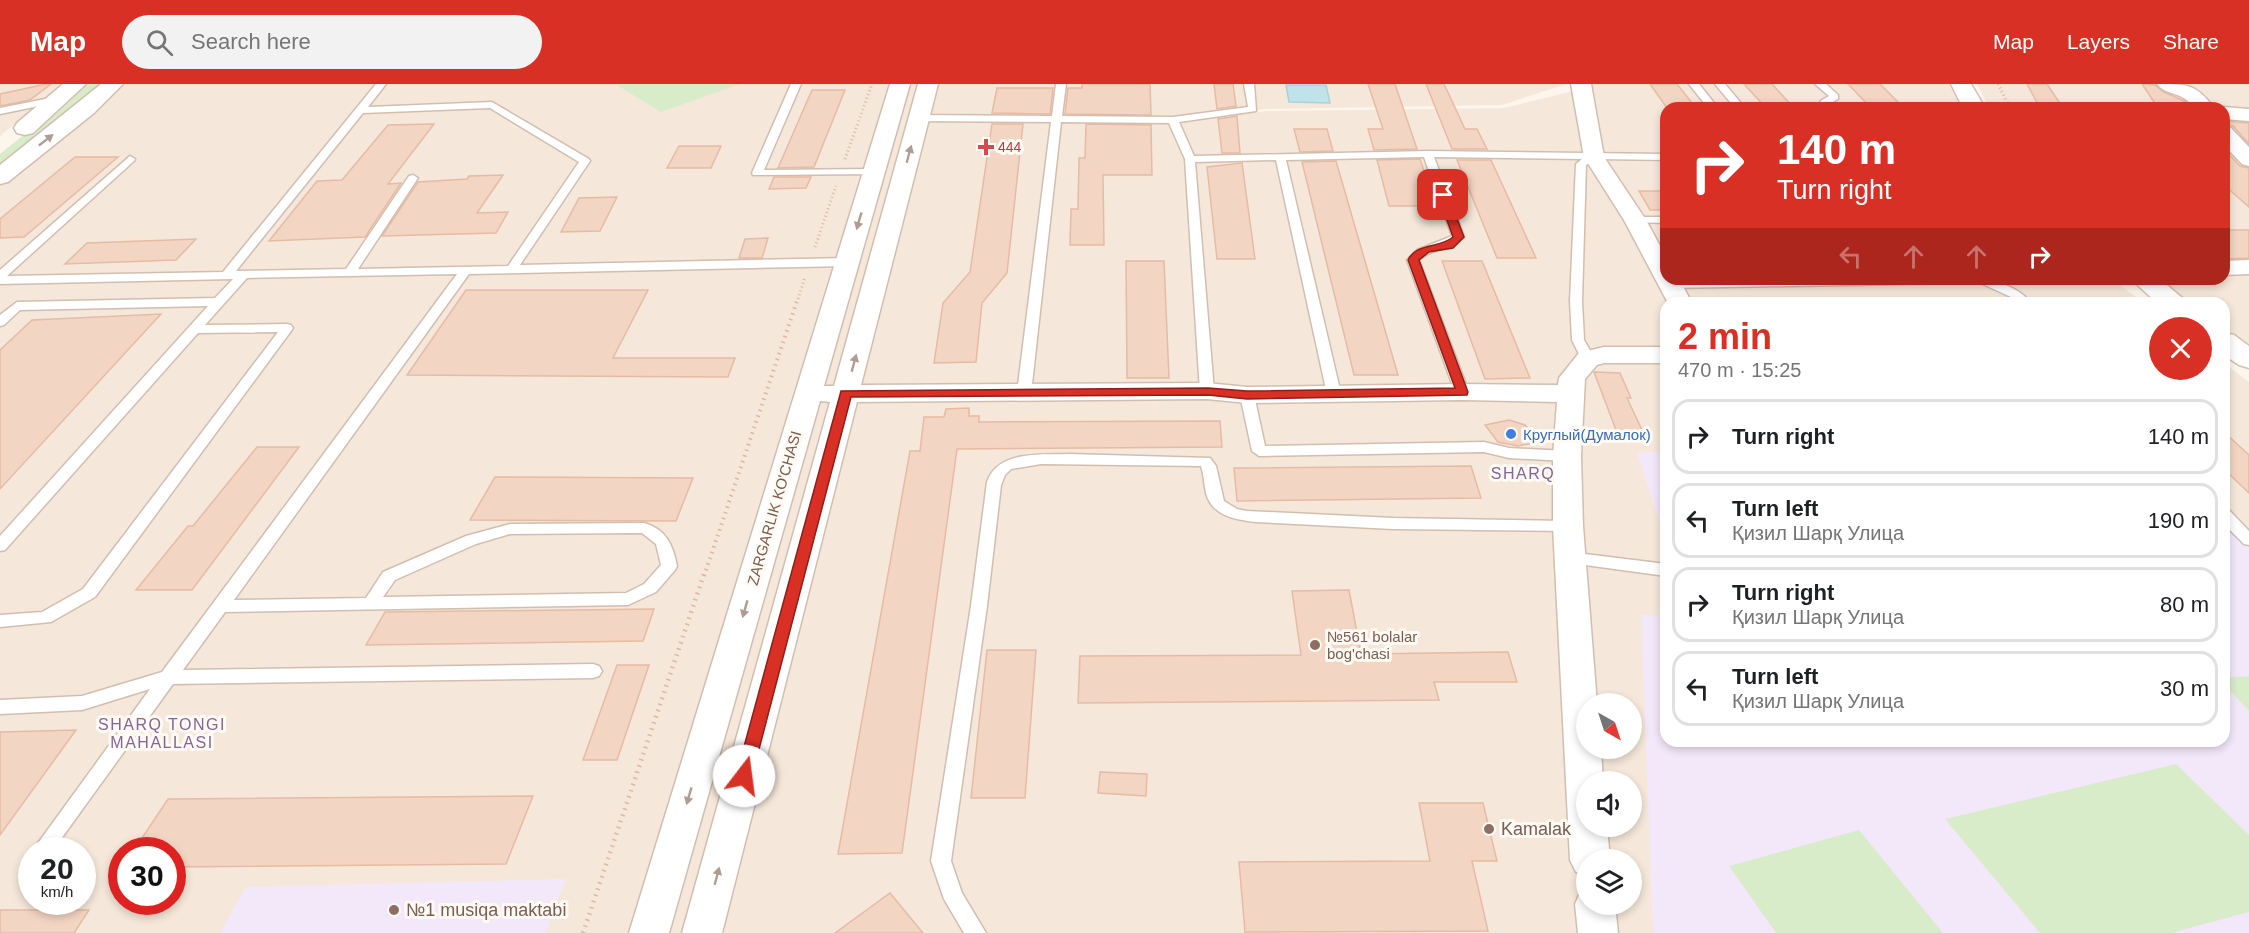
<!DOCTYPE html>
<html lang="en">
<head>
<meta charset="utf-8">
<style>
	body { margin:0; font-family:Helvetica,sans-serif; background:#f2f2f2; color:#202124; height:100vh; display:flex; flex-direction:column; font-size:22px; white-space:nowrap }
	* { box-sizing:border-box; margin:0 }
	p { font-size:20px; color:#757577 }
	.icon { flex:none; width:33px; height:33px; fill:none; stroke:currentColor; stroke-width:2; stroke-linecap:round; stroke-linejoin:round }
	.map { position:relative; flex:1; overflow:hidden }
	.panel { position:absolute; left:1660px; top:213px; width:570px; height:450px; display:flex; flex-direction:column; background:#fff; border-radius:18px; box-shadow:0 3px 9px #0003 }
	.panel>* { flex:none }
	.hud { position:absolute; left:1660px; top:18px; width:570px; height:183px; border-radius:18px; box-shadow:0 3px 9px #0003; background:#d93025; color:#fff; overflow:hidden }
	.needle { width:39px; rotate:141deg }
	.buttons { position:absolute; left:1576px; top:609px; display:grid; gap:12px }
	.buttons a { display:grid; place-items:center; width:66px; height:66px; border-radius:50%; background:#fff; box-shadow:0 3px 9px #0003; font-size:30px }
	.speed { position:absolute; left:18px; top:753px; display:flex; gap:12px; font-size:30px; font-weight:700; text-align:center }
	.speed>* { display:grid; place-content:center; width:78px; height:78px; border-radius:50%; background:#fff; box-shadow:0 3px 9px #0003; line-height:1 }
	.speed small { font-size:15px; font-weight:400 }
	.speed .limit { border:9px solid #d22; background:#fff; color:#111 }
	.pin { position:absolute; display:grid; place-items:center; width:51px; height:51px; color:#fff; margin:-26px; border-radius:12px; box-shadow:0 3px 9px #0006 }
	.me { position:absolute; width:66px; margin:-33px; rotate:15deg; stroke-linejoin:round; filter:drop-shadow(0 0 4px #0008) }
	.turn { display:flex; align-items:center; gap:21px; height:126px; padding:0 18px; font-size:27px }
	.turn .icon { width:78px; height:78px; stroke-width:2.5 }
	.turn b { display:block; font-size:42px; line-height:51px }
	.lanes { display:flex; align-items:center; height:57px; padding:0 18px; background:#0003; justify-content:center; gap:30px; direction:ltr }
	.lanes .off { opacity:.35 }
	.round { display:grid; place-items:center; flex:none; width:63px; height:63px; border-radius:32px; background:#f2f2f2 }
	.headline { display:flex; align-items:center; justify-content:space-between; height:102px; padding:0 18px }
	h1 { font-size:36px; font-weight:700; line-height:45px; color:#d93025 }
	ul { padding:0; list-style:none }
	li { display:flex; align-items:center; gap:18px; height:75px; margin:0 12px 9px; padding:0 6px; border:3px solid #e0e0e0; border-radius:18px }
	li div { flex:1 }
	li b { display:block; font-size:22px }
	li em { font-style:normal }
	header { display:flex; align-items:center; gap:36px; box-sizing:border-box; height:84px; padding:0 30px; background:#d93025; color:#fff }
	header strong { font-size:28px }
	nav { display:flex; gap:33px; margin-inline-start:auto; font-size:21px }
	.search { width:420px; height:54px; background:#f2f2f2; display:flex; align-items:center; gap:15px; box-sizing:border-box; padding:0 21px; border-radius:33px; color:#757577; font-size:22px }
	.map>svg:first-child { display:block }
	.residential { fill:#f5e8da; fill-rule:evenodd }
	.education { fill:#f3e8fa }
	.green { fill:#d8ecc9 }
	.water { fill:#bfe3e8; stroke:#a5d3da; stroke-width:1.5 }
	.building { fill:#f3d5c3; stroke:#e6bba3; stroke-width:1.5 }
	.lines { fill:none; stroke-linecap:round; stroke-linejoin:round }
	.service-casing { stroke:#d1beb0; stroke-width:3 }
	.minor-casing { stroke:#d1beb0; stroke-width:3 }
	.tertiary-casing { stroke:#d1beb0; stroke-width:3 }
	.secondary-casing { stroke:#d6c0b0; stroke-width:3 }
	.path-far2 { stroke:#d9b8a5; stroke-width:3; stroke-dasharray:1 3; stroke-linecap:butt }
	.path-far1 { stroke:#d9b8a5; stroke-width:4; stroke-dasharray:1.5 4.5; stroke-linecap:butt }
	.path { stroke:#d9b8a5; stroke-width:4.5; stroke-dasharray:1.5 5; stroke-linecap:butt }
	.service { fill:#fff; fill-rule:evenodd }
	.minor { fill:#fff; fill-rule:evenodd }
	.tertiary { fill:#fff; fill-rule:evenodd }
	.secondary { fill:#fff; fill-rule:evenodd }
	.oneway { fill:#af9d94 }
	.route { fill:#d93025; stroke:#8d1f18; stroke-width:1.5 }
	.health-dot { fill:#e0444e; stroke:#fffaf3; stroke-width:2 }
	.shop-dot { fill:#3f7fe0; stroke:#fffaf3; stroke-width:2 }
	.education-dot { fill:#8d6e63; stroke:#fffaf3; stroke-width:2 }
	.labels { text-anchor:middle; dominant-baseline:central; stroke-width:6; stroke-linejoin:round; paint-order:stroke }
	.far-health-label { font-size:14px; fill:#be3a42; stroke:#fffaf3; text-anchor:start }
	.shop-label { font-size:15px; fill:#366cbe; stroke:#fffaf3; text-anchor:start }
	.street-label { font-size:15px; fill:#7a5c4d; stroke:#fffaf3 }
	.education-label { font-size:15px; fill:#785e54; stroke:#fffaf3; text-anchor:start }
	.neighbourhood-label { font-size:16px; letter-spacing:1.5px; fill:#846695; stroke:#fffaf3 }
	.near-education-label { font-size:18px; fill:#785e54; stroke:#fffaf3; text-anchor:start }
</style>
</head>
<body>
<header>
<strong>Map</strong>
<div class="search"><svg class="icon" aria-label="search" viewBox="0 0 24 24"><circle cx="10" cy="10" r="6"/><path d="M15 15l6 6"/></svg>Search here</div>
<nav><a>Map</a><a>Layers</a><a>Share</a></nav>
</header>
<div class="map">
<svg width="2249" height="849" viewBox="0 0 2249 849">
	<rect width="100%" height="100%" fill="#fdf6ec"/>
	<!-- residential -->
	<path class="residential" d="M0 0H63L0 52Z
		M113 0H1566L1502 21 1267 25 1181 35 920 29 924 37H1179L1267 27 1504 24 1573 7 1585 76 1666 78V195H2112L2144 219H1666V657H2224L2225 280 2249 298V849H0V93ZM1587 620H1632V664H1587ZM1587 698H1632V742H1587ZM32 766H82V818H32ZM122 766H172V818H122ZM1587 776H1632V820H1587Z
		M1582 0H1949L1961 24H1666V74L1597 73Z
		M1977 0H2249V275L2225 257 2224 219H2174L2144 195H2224V24H1989Z"/>
	<!-- education -->
	<path class="education" d="M1666 367V457L1637 369Z
		M2225 432 2249 456V849H1653L1641 531 1666 532V657H2224Z
		M566 795 546 849H220L246 803Z"/>
	<!-- green -->
	<path class="green" d="M87 0H104L0 84V70Z
		M615 0H740L661 28Z
		M2249 592V627L2225 601 2224 594Z
		M2176 680 2249 751V828L2171 849H2040L1945 735Z
		M1859 746 1943 849H1776L1729 782Z"/>
	<!-- water -->
	<path class="water" d="M1286 1H1326L1330 19 1289 18Z"/>
	<!-- building -->
	<path class="building" d="M46 0H51L30 16 0 22V10Z
		M1082 0H1150L1151 31 1065 30 1068 4H1082Z
		M1214 0H1233L1236 22 1217 25Z
		M1368 0H1395L1417 65 1374 66 1368 45H1383Z
		M1426 0H1444L1465 45H1477L1487 65H1452Z
		M1650 0H1677L1696 24H1667Z
		M1744 0H1772L1794 24H1766Z
		M1848 0H1880L1904 24H1871Z
		M2027 0H2047L2063 24H2040Z
		M2142 0 2155 1 2164 8 2184 17 2191 24H2158Z
		M997 4H1053L1050 30 992 29Z
		M812 6H845L814 83 778 84Z
		M1237 32 1240 69H1222L1218 35Z
		M2224 37 2249 39V60L2233 42 2224 40Z
		M434 40 388 100 401 99 365 153 269 157 317 97 342 96 388 41Z
		M992 40H1023L1007 189 982 219 976 278 934 279 943 219 970 188Z
		M1086 40 1151 41 1152 91H1103L1104 161H1070L1071 125H1078L1079 74H1085Z
		M1294 45H1327L1333 67 1300 68Z
		M679 62H721L711 84H667Z
		M2224 65 2240 82 2249 84V123L2224 101Z
		M75 73H118L24 153 0 154V135Z
		M1420 75 1436 122H1389L1377 76Z
		M1457 76H1491L1536 174H1497Z
		M1336 77 1398 291H1354L1302 78Z
		M1242 79 1255 175H1217L1207 83Z
		M503 91 477 129 508 128 496 149 382 152 418 98 467 95 469 92Z
		M774 93H811L806 104 769 105Z
		M1639 107H1666V126H1650Z
		M617 113 600 147 561 148 579 114Z
		M2224 146H2249V174L2224 175Z
		M768 154 762 174H739L745 155Z
		M196 155 176 176 65 180 87 159Z
		M1126 177H1164L1169 294H1127Z
		M1442 177H1482L1530 294 1485 295Z
		M466 206H648L613 274H735L728 293 407 291Z
		M161 230 0 405V266L32 236Z
		M1594 288 1620 289 1631 314H1627L1642 346H1616Z
		M969 324V332H979V338L1220 337 1222 363 957 365 902 769 838 770 910 367H920L924 333H944L946 325Z
		M1509 336 1525 341 1539 358 1518 362 1498 358 1485 341Z
		M2224 348 2249 371V409L2224 385Z
		M257 363H299L192 506H136L188 442H193Z
		M1471 382 1481 414 1237 417 1234 384Z
		M495 393 693 394 676 437 470 436Z
		M1349 506 1361 570 1508 568 1517 598H1434L1439 616 1078 619 1080 572 1301 571 1292 507Z
		M654 525 643 557 366 561 385 528Z
		M987 566H1036L1025 714H971Z
		M617 581H649L617 676H583Z
		M76 646 0 751V648Z
		M1100 688 1147 690 1146 712 1098 709Z
		M533 712 506 780 172 783V766H134L168 715Z
		M1419 719H1483L1497 777H1472L1488 847 1245 848 1239 778 1430 777Z
		M890 809 923 849H835Z
		M0 826H89L74 849H0Z"/>
	<g class="lines">
		<!-- service casing -->
		<g class="service-casing">
			<path id="service" d="M376 0H386L368 23 492 18 589 75 590 77 520 181 847 174 853 178 847 182 469 190 234 516 366 514 383 488 466 452 510 440 644 439C666 445 673 461 677 482L675 486 656 508 628 521 225 528 183 586 593 580 599 582 602 587 599 592 593 594 173 600 53 766H33L150 605 82 626 0 630V616L82 612 162 588 457 190 247 194 205 241 287 240 291 241 293 244 291 247 95 513 51 538 0 543V531L42 528 83 505 278 248 198 249 5 466 0 467V452L208 222 20 226 4 241 0 242V231L17 218 215 214 233 195 0 200V186L130 72 135 75 134 77 7 192 223 188ZM490 24 579 78 508 182 358 185 418 94 413 91 409 92 346 185 236 187 363 29ZM642 449 656 460 661 481 644 500 626 509 383 513 395 496 476 460 510 450Z
				M791 0H801L764 86 873 85 878 88 877 90 753 91 752 89Z
				M1056 0H1066L1062 32 1173 33 1248 23 1244 0H1254L1256 27 1179 38 1194 72 1428 67 1666 70V76L1598 75 1586 81 1582 217 1584 256 1595 275 1588 279 1583 278 1572 256 1570 217 1576 80 1582 75 1434 73 1464 153C1451 166 1431 164 1419 176L1469 308 1462 312 1455 308 1407 176 1417 166 1452 152 1424 73 1286 76 1341 310 1334 314 1327 310 1276 76 1195 78 1214 307 1207 311 1200 307 1185 75 1169 39 1061 38 1031 309 1024 313 1017 309 1051 38 919 37 914 34 919 31 1052 32Z
				M1689 0H1699L1718 24H1708Z
				M1715 0H1725L1745 24H1735Z
				M1815 0H1826L1838 11V15L1831 19 1835 24H1825L1820 18 1822 16 1829 12Z
				M60 12 63 13V17L0 30V24Z
				M1635 133H1666V139L1631 138 1629 136Z
				M1749 195H1964L1958 199 1670 204 1664 200 1670 196Z
				M1972 195C1993 195 2018 202 2031 219H2018L2013 214Z
				M1247 307 1254 311 1265 362 1484 358 1509 364 1567 367 1574 372 1567 377 1509 374 1484 368 1259 372 1252 367 1240 311Z
				M1069 370 1210 374 1216 382 1224 417 1237 425 1247 427 1393 434 1568 437 1576 442 1568 447 1393 445 1256 438C1236 436 1212 432 1206 409 1204 400 1204 391 1201 382L1041 380 1011 385 1005 391 1001 401 987 522 951 777 962 809 986 849H964L944 815 931 777 971 522 987 398C998 366 1041 371 1069 370Z
				M2224 425 2229 426 2249 447V461L2244 460 2224 440Z
				M1569 468 1666 480V492L1563 478 1561 474 1563 470Z"/>
		</g>
		<!-- minor casing -->
		<g class="minor-casing">
			<path id="minor" d="M890 0H910L824 302H834L918 0H938L861 301 1207 299 1247 303 1462 300 1558 301 1559 294 1579 269 1604 263H1666V279H1604L1597 281 1585 295 1581 372 1583 442 1597 620H1587V664H1601L1603 698H1587V742H1607L1610 776H1587V792L1576 788 1570 776 1553 442V372L1557 318 1462 316 1247 319 1207 315 857 318 722 849H682L830 318 820 317 669 849H629Z
				M1571 0H1591L1604 73 1646 136 1666 173V195H1679L1692 219H1668L1624 136 1584 73Z
				M2157 0C2188 0 2196 0 2214 24H2194C2183 7 2166 12 2157 0Z
				M2224 23 2249 25V37L2224 35V24H2220Z
				M2224 42 2231 44 2249 63V82L2242 80 2224 61Z
				M2249 176V190L2224 191V177Z
				M1587 805V820H1615L1618 849H1578L1575 820 1581 807Z"/>
		</g>
		<!-- tertiary casing -->
		<g class="tertiary-casing">
			<path id="tertiary" d="M63 0H86L33 49 25 51 17 49 14 44 17 39Z
				M101 0H123L94 29 8 98 0 100V81Z"/>
		</g>
		<!-- secondary casing -->
		<g class="secondary-casing">
			<path id="secondary" d="M1951 0H1971L1985 24H1963Z
				M2131 195H2160L2188 219H2157Z
				M2224 249 2234 251 2249 262V284L2239 281 2224 271Z"/>
		</g>
		<!-- path-far2 -->
		<path class="path-far2" d="M1998 0 2010 24
			M845 75 872 0
			M815 163 836 102
			M798 215 805 193"/>
		<!-- path-far1 -->
		<path class="path-far1" d="M704 492 798 214"/>
		<!-- path -->
		<path class="path" d="M583 849 704 490"/>
		<!-- service -->
		<use href="#service" class="service"/>
		<!-- minor -->
		<use href="#minor" class="minor"/>
		<!-- tertiary -->
		<use href="#tertiary" class="tertiary"/>
		<!-- secondary -->
		<use href="#secondary" class="secondary"/>
	</g>
	<!-- one-way arrows -->
	<defs><path id="oneway-solid" d="M-6-.8H1V-3.2L6.5 0L1 3.2V.8H-6Z" transform="scale(1.5)"/></defs>
	<g class="oneway">
		<use href="#oneway-solid" transform="translate(46 56) rotate(-38)"/>
		<use href="#oneway-solid" transform="translate(909 70) rotate(-75)"/>
		<use href="#oneway-solid" transform="translate(859 137) rotate(106)"/>
		<use href="#oneway-solid" transform="translate(854 279) rotate(-75)"/>
		<use href="#oneway-solid" transform="translate(745 525) rotate(106)"/>
		<use href="#oneway-solid" transform="translate(689 712) rotate(106)"/>
		<use href="#oneway-solid" transform="translate(717 792) rotate(-75)"/>
	</g>
	<!-- route -->
	<path class="route" d="M1443 108 1448 111 1464 153 1453 164 1429 168 1419 176 1468 308 1467 311 1247 315 1208 311 851 313 752 692 750 697 744 699 738 697 736 692 841 307 1208 304 1247 307 1455 304 1408 176C1417 158 1439 165 1453 153L1438 111Z"/>
	<!-- markers -->
	<path class="health-dot" d="M983 54h6v6h6v6h-6v6h-6v-6h-6v-6h6z"/>
	<circle class="shop-dot" cx="1511" cy="350" r="6"/>
	<g class="education-dot">
		<circle cx="1315" cy="561" r="6"/>
		<circle cx="1489" cy="745" r="6"/>
		<circle cx="394" cy="826" r="6"/>
	</g>
	<g class="labels">
		<!-- far-health labels -->
		<g class="far-health-label">
			<text x="998" y="63">444</text>
		</g>
		<!-- shop labels -->
		<g class="shop-label">
			<text x="1523" y="350">Круглый(Думалок)</text>
		</g>
		<!-- street labels -->
		<g class="street-label">
			<text transform="translate(774 424) rotate(-74)">ZARGARLIK KO'CHASI</text>
		</g>
		<!-- education labels -->
		<g class="education-label">
			<text x="1327" y="552">№561 bolalar<tspan x="1327" dy="17">bog'chasi</tspan></text>
		</g>
		<!-- neighbourhood labels -->
		<g class="neighbourhood-label">
			<text x="1523" y="389">SHARQ</text>
			<text x="162" y="640">SHARQ TONGI<tspan x="162" dy="18">MAHALLASI</tspan></text>
		</g>
		<!-- near-education labels -->
		<g class="near-education-label">
			<text x="1501" y="745">Kamalak</text>
			<text x="406" y="826">№1 musiqa maktabi</text>
		</g>
	</g>
</svg>
<div class="buttons">
<a><svg class="needle" viewBox="-14 -14 28 28"><path d="M0-13l5 13h-10z" fill="#e53935"/><path d="M0 13l5-13h-10z" fill="#757577"/></svg></a>
<a><svg class="icon" aria-label="sound" viewBox="0 0 24 24"><path d="M4 9h4l5-4v14l-5-4H4zM17 9q2 3 0 6"/></svg></a>
<a><svg class="icon" aria-label="layers" viewBox="0 0 24 24"><path d="M12 4l9 5-9 5-9-5zM3 14l9 5 9-5"/></svg></a>
</div>
<div class="speed"><div>20<small>km/h</small></div><div class="limit">30</div></div>
<div class="pin" style="left:1443px;top:111px;background:#d93025"><svg class="icon" aria-label="arrive" viewBox="0 0 24 24"><path d="M6 21V4h12l-3 4 3 4H6"/></svg></div>
<svg class="me" style="left:744px;top:692px" viewBox="-20 -20 40 40"><circle r="19" fill="#fff"/><path d="M0-13L10 11 0 6-10 11z" fill="#d93025"/></svg>
<div class="hud">
<div class="turn"><svg class="icon" aria-label="right" viewBox="0 0 24 24"><path d="M7 20v-9h11M14 6l5 5-5 5"/></svg><div><b>140 m</b>Turn right</div></div>
<div class="lanes"><svg class="icon off" aria-label="left" viewBox="0 0 24 24"><path d="M17 20v-9H6M10 6l-5 5 5 5"/></svg><svg class="icon off" aria-label="ahead" viewBox="0 0 24 24"><path d="M12 20V5M6 11l6-6 6 6"/></svg><svg class="icon off" aria-label="ahead" viewBox="0 0 24 24"><path d="M12 20V5M6 11l6-6 6 6"/></svg><svg class="icon" aria-label="right" viewBox="0 0 24 24"><path d="M7 20v-9h11M14 6l5 5-5 5"/></svg></div>
</div>
<section class="panel">
<div class="headline"><div><h1>2 min</h1><p>470 m · 15:25</p></div><a class="round" style="background:#d93025;color:#fff"><svg class="icon" aria-label="close" viewBox="0 0 24 24"><path d="M6 6l12 12M18 6L6 18"/></svg></a></div>
<ul>
<li><svg class="icon" aria-label="right" viewBox="0 0 24 24"><path d="M7 20v-9h11M14 6l5 5-5 5"/></svg><div><b>Turn right</b></div><em>140 m</em></li>
<li><svg class="icon" aria-label="left" viewBox="0 0 24 24"><path d="M17 20v-9H6M10 6l-5 5 5 5"/></svg><div><b>Turn left</b><p>Қизил Шарқ Улица</p></div><em>190 m</em></li>
<li><svg class="icon" aria-label="right" viewBox="0 0 24 24"><path d="M7 20v-9h11M14 6l5 5-5 5"/></svg><div><b>Turn right</b><p>Қизил Шарқ Улица</p></div><em>80 m</em></li>
<li><svg class="icon" aria-label="left" viewBox="0 0 24 24"><path d="M17 20v-9H6M10 6l-5 5 5 5"/></svg><div><b>Turn left</b><p>Қизил Шарқ Улица</p></div><em>30 m</em></li>
</ul>
</section>
</div>
</body>
</html>
